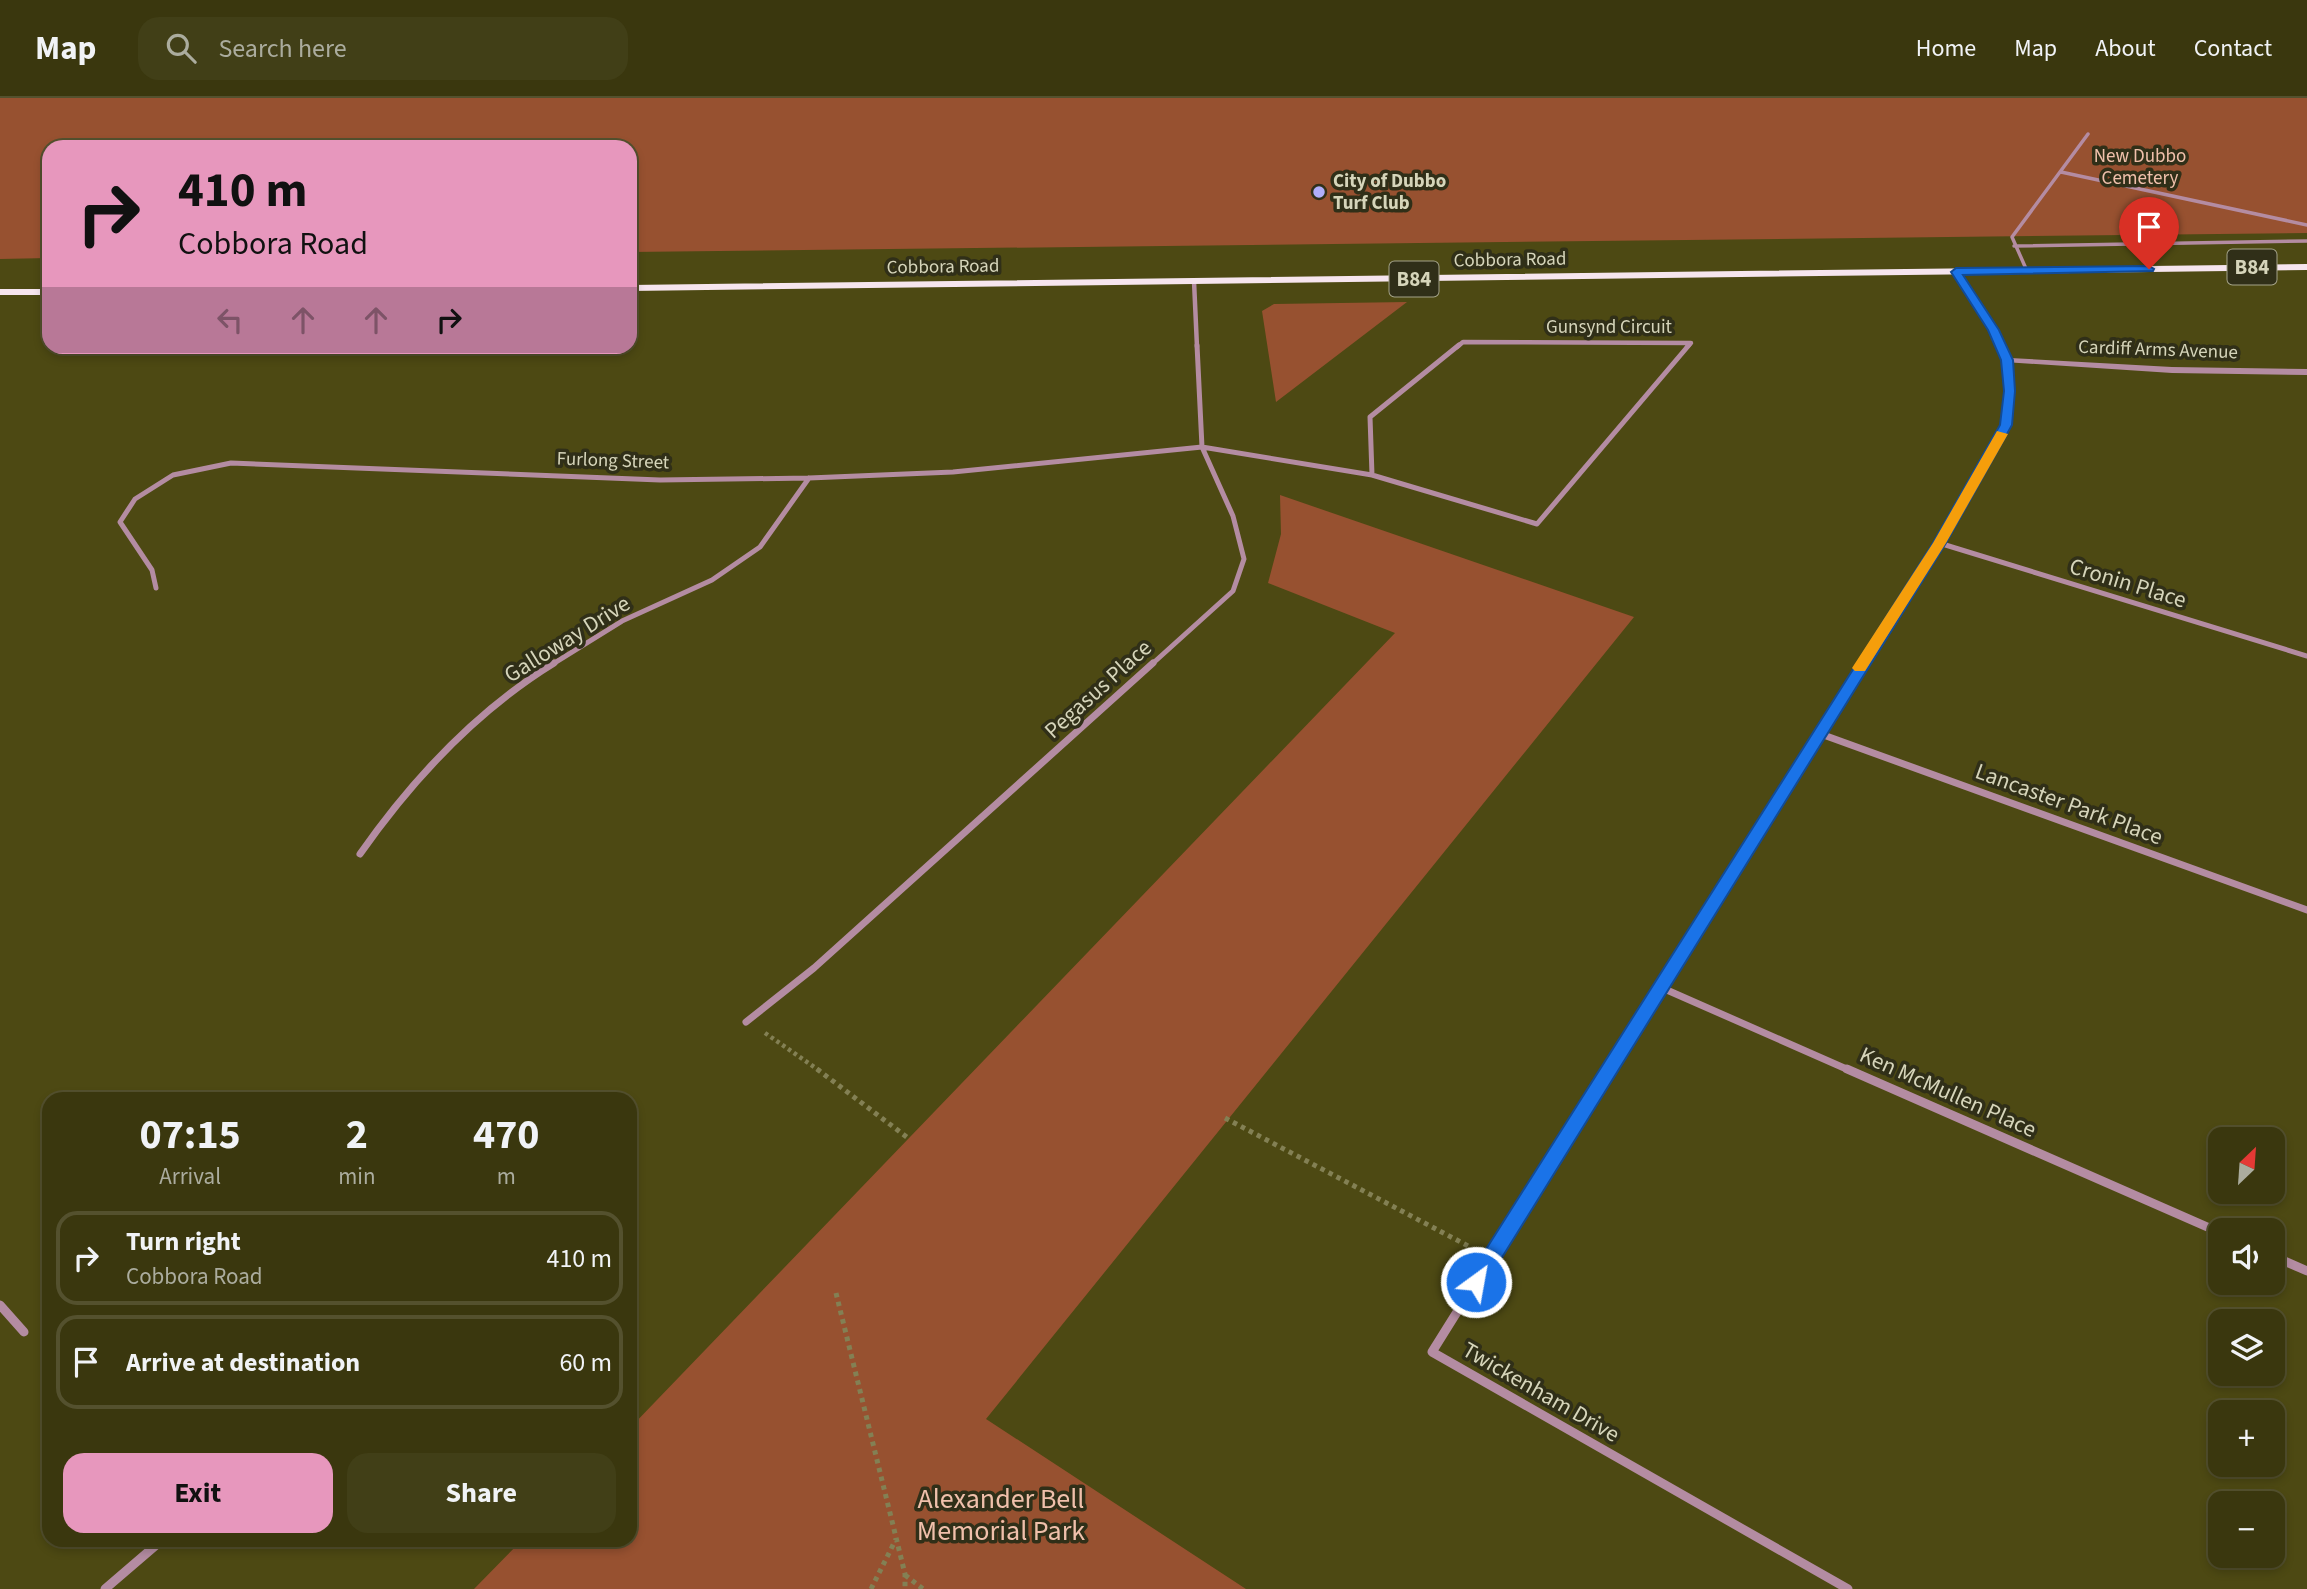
<!DOCTYPE html>
<html lang="en">
<head>
<meta charset="utf-8">
<style>
	body { margin:0; font-family:"Source Sans 3",sans-serif; background:#413f17; color:#f1f3f6; height:100vh; display:flex; flex-direction:column; font-size:26px; white-space:nowrap }
	* { box-sizing:border-box; margin:0 }
	p { font-size:23px; color:#abac9e }
	.icon { flex:none; width:38px; height:38px; fill:none; stroke:currentColor; stroke-width:2; stroke-linecap:round; stroke-linejoin:round }
	.map { position:relative; flex:1; overflow:hidden }
	.panel { position:absolute; left:42px; top:994px; width:595px; height:455px; display:flex; flex-direction:column; background:#3a370e; border-radius:21px; box-shadow:0 4px 10px #0003,0 0 0 2px #54512e }
	.panel>* { flex:none }
	.guide { position:absolute; left:42px; top:42px; width:595px; height:214px; border-radius:21px; box-shadow:0 4px 10px #0003,0 0 0 2px #54512e; background:#e797bd; color:#111; overflow:hidden }
	.needle { width:46px; rotate:25deg }
	.controls { position:absolute; left:2208px; top:1029px; display:grid; gap:14px }
	.controls a { display:grid; place-items:center; width:77px; height:77px; border-radius:14px; background:#3a370e; box-shadow:0 4px 10px #0003,0 0 0 2px #54512e; font-size:35px }
	.pin { position:absolute; display:grid; place-items:center; width:60px; height:60px; color:#fff; margin:-72px -30px; border-radius:50% 50% 50% 0; rotate:-45deg; box-shadow:0 0 7px #0007 }
	.pin .icon { rotate:45deg }
	.me { position:absolute; width:77px; margin:-38px; rotate:32deg; stroke-linejoin:round; filter:drop-shadow(0 0 5px #0008) }
	.turn { display:flex; align-items:center; gap:24px; height:147px; padding:0 21px; font-size:32px }
	.turn .icon { width:91px; height:91px; stroke-width:2.5 }
	.turn b { display:block; font-size:49px; line-height:60px }
	.lanes { display:flex; align-items:center; height:66px; padding:0 21px; background:#0003; justify-content:center; gap:35px; direction:ltr }
	.lanes .off { opacity:.35 }
	.eta { display:flex; justify-content:space-evenly; align-items:center; height:119px; text-align:center }
	.eta b { font-size:42px; font-weight:700; line-height:49px }
	.button { display:flex; gap:14px; margin-top:auto; padding:14px 21px }
	.button a { flex:1; height:80px; border-radius:21px; background:#e797bd; color:#111; font-size:28px; font-weight:700; line-height:80px; text-align:center }
	.button a+a { background:#413f17; color:#f1f3f6 }
	ul { padding:0; list-style:none }
	li { display:flex; align-items:center; gap:21px; height:94px; margin:0 14px 10px; padding:0 7px; border:4px solid #54512e; border-radius:21px }
	li div { flex:1 }
	li b { display:block; font-size:26px }
	li em { font-style:normal }
	header { display:flex; align-items:center; gap:42px; box-sizing:border-box; height:98px; padding:0 35px; background:#3a370e; border-bottom:2px solid #54512e }
	header strong { font-size:33px }
	nav { display:flex; gap:38px; margin-inline-start:auto; font-size:24px }
	.search { width:490px; height:63px; background:#413f17; display:flex; align-items:center; gap:18px; box-sizing:border-box; padding:0 24px; border-radius:21px; color:#abac9e; font-size:26px }
	.map>svg:first-child { display:block }
	.green { fill:#975130 }
	.lines { fill:none; stroke-linecap:round; stroke-linejoin:round }
	.path-far1 { stroke:#838054; stroke-width:4.5; stroke-dasharray:3.5 3.5; stroke-linecap:butt }
	.path { stroke:#838054; stroke-width:5; stroke-dasharray:4.5 4.5; stroke-linecap:butt }
	.service { stroke:#b48ca2; stroke-width:3.5 }
	.minor-far3 { stroke:#b48ca2; stroke-width:4.5 }
	.minor-far2 { stroke:#b48ca2; stroke-width:5 }
	.minor-far1 { stroke:#b48ca2; stroke-width:7 }
	.minor { stroke:#b48ca2; stroke-width:9 }
	.tertiary { fill:#b48ca2; fill-rule:evenodd }
	.primary { fill:#f6e5ee; fill-rule:evenodd }
	.route { fill:#1a73e8; stroke:#114b97; stroke-width:2 }
	.slow { fill:#f59e0b }
	.poi-dot { fill:#b0aefa; stroke:#302f18; stroke-width:2.5 }
	.labels { text-anchor:middle; dominant-baseline:central; stroke-width:7; stroke-linejoin:round; paint-order:stroke }
	.far-park-label { font-size:19px; fill:#f0c0ab; stroke:#302f18 }
	.far-poi-label { font-size:19px; font-weight:bold; fill:#d6d5ba; stroke:#302f18; text-anchor:start }
	.far-street-label { font-size:19px; fill:#d6d5ba; stroke:#302f18 }
	.shield { fill:#302f18; stroke:#a4a389; stroke-width:2 }
	.shield-label { font-size:21px; font-weight:bold; fill:#d6d5ba }
	.street-label { font-size:23px; fill:#d6d5ba; stroke:#302f18 }
	.near-park-label { font-size:28px; fill:#f0c0ab; stroke:#302f18 }
</style>
</head>
<body>
<header>
<strong>Map</strong>
<div class="search"><svg class="icon" aria-label="search" viewBox="0 0 24 24"><circle cx="10" cy="10" r="6"/><path d="M15 15l6 6"/></svg>Search here</div>
<nav><a>Home</a><a>Map</a><a>About</a><a>Contact</a></nav>
</header>
<div class="map">
<svg width="2307" height="1491" viewBox="0 0 2307 1491">
	<rect width="100%" height="100%" fill="#4d4913"/>
	<!-- green -->
	<path class="green" d="M0 0H2307V135L630 154V49H49V160L0 161Z
		M1407 204 1276 304 1262 213 1274 206Z
		M1280 397 1634 519 986 1321 1246 1491H474L522 1442H630V1330L1395 535 1268 485 1281 436Z"/>
	<g class="lines">
		<!-- path-far1 -->
		<path class="path-far1" d="M765 935 820 973"/>
		<!-- path -->
		<path class="path" d="M817 971 908 1040
			M1225 1020 1472 1150
			M836 1195 905 1476V1491
			M905 1477 923 1491
			M871 1491 896 1441"/>
		<!-- service -->
		<path class="service" d="M2061 74 2307 127
			M2014 148 2307 143
			M2027 173 2012 139 2088 36"/>
		<!-- minor-far3 -->
		<path class="minor-far3" d="M1194 183 1197 249
			M1457 249 1463 244 1691 245 1687 249"/>
		<!-- minor-far2 -->
		<path class="minor-far2" d="M1372 377 1537 426 1689 247
			M1372 377 1370 319 1459 247
			M1939 445 2307 558
			M156 490 152 472 120 424 135 401 173 377 231 365 660 382 809 380 953 374 1202 349 1372 377
			M551 567 622 523 712 482 760 449 809 380
			M1151 567 1233 493 1244 461 1233 418 1202 349 1197 247
			M1863 567 1939 445 2006 327 2009 293 2007 262"/>
		<!-- minor-far1 -->
		<path class="minor-far1" d="M1818 635 2307 812
			M360 756C412 682 476 613 554 565
			M1660 889 1851 973
			M746 924 814 870 1153 565
			M1608 973 1864 565"/>
		<!-- minor -->
		<path class="minor" d="M1609 971 1432 1254 1848 1491
			M1847 971 2221 1135
			M2273 1158 2307 1173
			M0 1207 24 1234
			M105 1491 162 1442"/>
		<!-- tertiary -->
		<path class="tertiary" d="M1953 172 1960 174 1997 232 2010 260 2172 269 2307 271V277L2172 275 2004 264 1989 232 1952 174Z"/>
		<!-- primary -->
		<path class="primary" d="M2307 166V172L630 193V187Z
			M0 191H49V197H0Z"/>
	</g>
	<!-- route -->
	<path class="route" d="M2149 168 2154 171 2153 173 1963 177 1999 232 2013 262 2015 293 2012 327 1946 445 1483 1190 1476 1192 1469 1190 1466 1184 1469 1178 1933 445 2000 327 2004 293 2001 262 1988 232 1951 174 1956 170Z"/>
	<!-- slow -->
	<path class="slow" d="M1997 333 2008 336 1946 445 1865 573H1855L1852 570 1933 445Z"/>
	<!-- markers -->
	<circle class="poi-dot" cx="1319" cy="94" r="7"/>
	<g class="labels">
		<!-- far-park labels -->
		<g class="far-park-label">
			<text x="2140" y="58">New Dubbo<tspan x="2140" dy="22">Cemetery</tspan></text>
		</g>
		<!-- far-poi labels -->
		<g class="far-poi-label">
			<text x="1333" y="83">City of Dubbo<tspan x="1333" dy="22">Turf Club</tspan></text>
		</g>
		<!-- far-street labels -->
		<g class="far-street-label">
			<text transform="translate(1510 162) rotate(-1)">Cobbora Road</text>
			<text transform="translate(943 169) rotate(-1)">Cobbora Road</text>
			<text x="1609" y="229">Gunsynd Circuit</text>
			<text transform="translate(2158 252) rotate(2)">Cardiff Arms Avenue</text>
			<text transform="translate(613 363) rotate(2)">Furlong Street</text>
		</g>
		<!-- shield labels -->
		<g class="shield">
			<rect x="2227.5" y="151.5" width="49" height="35" rx="5"/>
			<rect x="1389.5" y="163.5" width="49" height="35" rx="5"/>
		</g>
		<g class="shield-label">
			<text x="2252" y="169">B84</text>
			<text x="1414" y="181">B84</text>
		</g>
		<!-- street labels -->
		<g class="street-label">
			<text transform="translate(2128 485) rotate(17)">Cronin Place</text>
			<text transform="translate(567 541) rotate(-32)">Galloway Drive</text>
			<text transform="translate(1098 591) rotate(-42)">Pegasus Place</text>
			<text transform="translate(2069 706) rotate(20)">Lancaster Park Place</text>
			<text transform="translate(1948 994) rotate(24)">Ken McMullen Place</text>
			<text transform="translate(1541 1294) rotate(30)">Twickenham Drive</text>
		</g>
		<!-- near-park labels -->
		<g class="near-park-label">
			<text x="1001" y="1401">Alexander Bell<tspan x="1001" dy="32">Memorial Park</tspan></text>
		</g>
	</g>
</svg>
<div class="controls">
<a><svg class="needle" viewBox="-14 -14 28 28"><path d="M0-13l5 13h-10z" fill="#e53935"/><path d="M0 13l5-13h-10z" fill="#abac9e"/></svg></a>
<a><svg class="icon" aria-label="sound" viewBox="0 0 24 24"><path d="M4 9h4l5-4v14l-5-4H4zM17 9q2 3 0 6"/></svg></a>
<a><svg class="icon" aria-label="layers" viewBox="0 0 24 24"><path d="M12 4l9 5-9 5-9-5zM3 14l9 5 9-5"/></svg></a>
<a>+</a>
<a>−</a>
</div>
<div class="pin" style="left:2149px;top:171px;background:#d93025"><svg class="icon" aria-label="arrive" viewBox="0 0 24 24"><path d="M6 21V4h12l-3 4 3 4H6"/></svg></div>
<svg class="me" style="left:1476px;top:1184px" viewBox="-20 -20 40 40"><circle r="17" fill="#1a73e8" stroke="#fff" stroke-width="3"/><path d="M0-11L8 9 0 5-8 9z" fill="#fff"/></svg>
<div class="guide">
<div class="turn"><svg class="icon" aria-label="right" viewBox="0 0 24 24"><path d="M7 20v-9h11M14 6l5 5-5 5"/></svg><div><b>410 m</b>Cobbora Road</div></div>
<div class="lanes"><svg class="icon off" aria-label="left" viewBox="0 0 24 24"><path d="M17 20v-9H6M10 6l-5 5 5 5"/></svg><svg class="icon off" aria-label="ahead" viewBox="0 0 24 24"><path d="M12 20V5M6 11l6-6 6 6"/></svg><svg class="icon off" aria-label="ahead" viewBox="0 0 24 24"><path d="M12 20V5M6 11l6-6 6 6"/></svg><svg class="icon" aria-label="right" viewBox="0 0 24 24"><path d="M7 20v-9h11M14 6l5 5-5 5"/></svg></div>
</div>
<section class="panel">
<div class="eta">
<div><b>07:15</b><p>Arrival</p></div>
<div><b>2</b><p>min</p></div>
<div><b>470</b><p>m</p></div>
</div>
<ul>
<li><svg class="icon" aria-label="right" viewBox="0 0 24 24"><path d="M7 20v-9h11M14 6l5 5-5 5"/></svg><div><b>Turn right</b><p>Cobbora Road</p></div><em>410 m</em></li>
<li><svg class="icon" aria-label="arrive" viewBox="0 0 24 24"><path d="M6 21V4h12l-3 4 3 4H6"/></svg><div><b>Arrive at destination</b></div><em>60 m</em></li>
</ul>
<div class="button"><a>Exit</a><a>Share</a></div>
</section>
</div>
</body>
</html>
